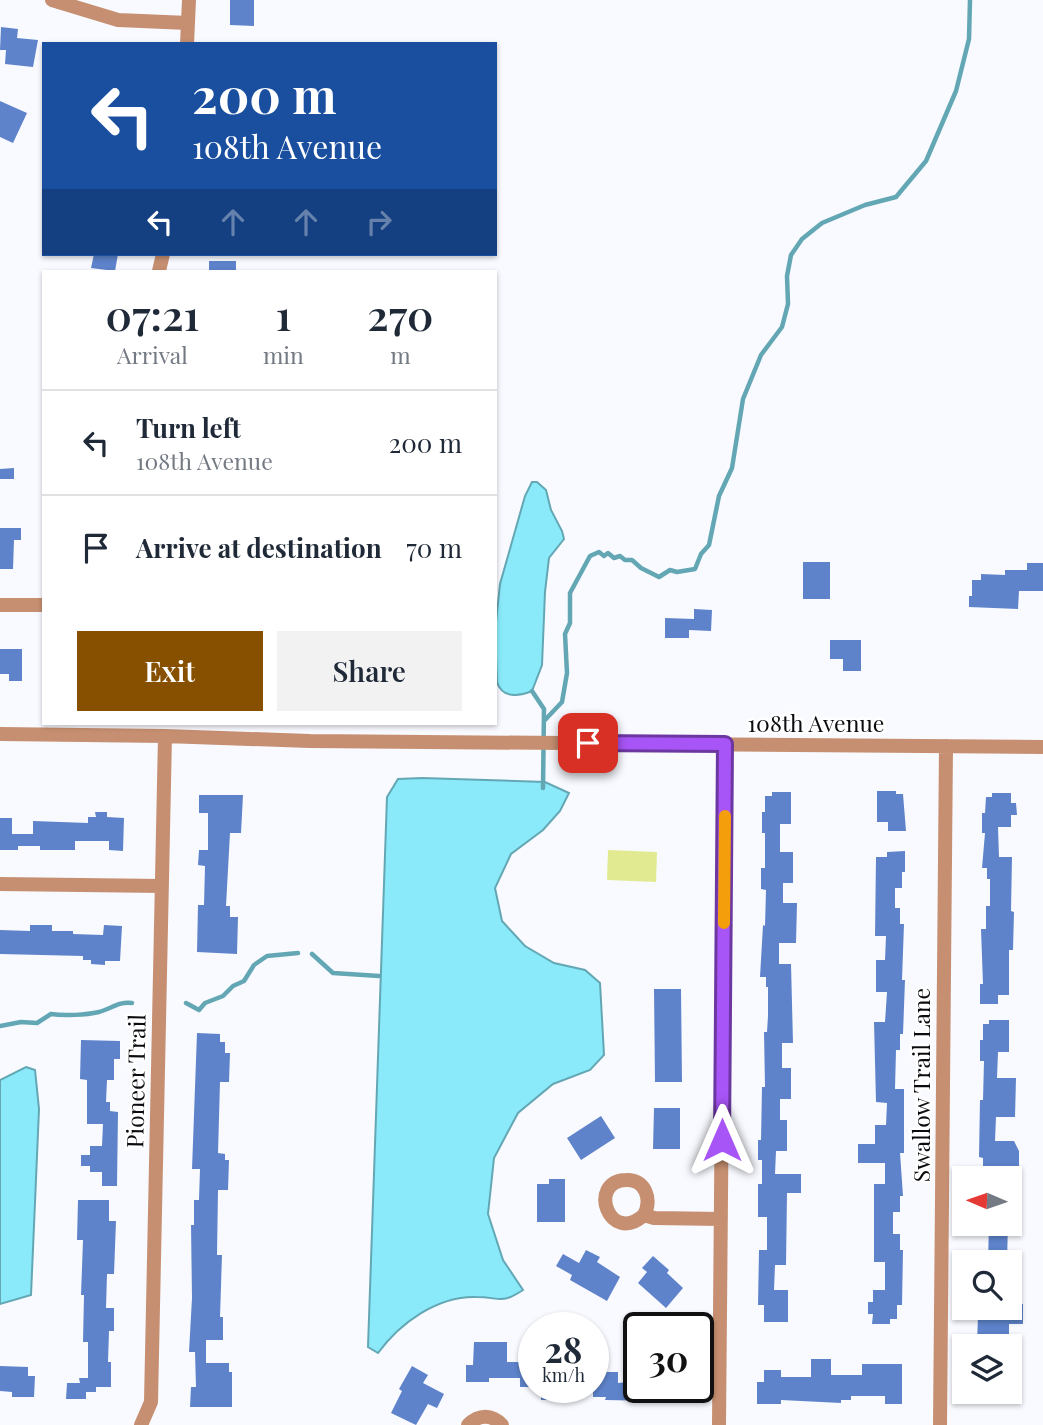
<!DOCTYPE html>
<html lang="en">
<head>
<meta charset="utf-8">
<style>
	body { margin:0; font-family:"Playfair Display",serif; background:#f2f2f3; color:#1f2937; height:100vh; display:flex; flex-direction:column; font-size:26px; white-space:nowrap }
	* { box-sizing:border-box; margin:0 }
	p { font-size:23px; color:#747a83 }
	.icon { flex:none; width:38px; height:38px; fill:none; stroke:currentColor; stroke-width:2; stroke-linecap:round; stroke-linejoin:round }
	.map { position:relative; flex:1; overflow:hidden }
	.sheet { position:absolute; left:42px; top:270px; width:455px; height:455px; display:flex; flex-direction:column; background:#fff; border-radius:0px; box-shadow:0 2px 5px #0004 }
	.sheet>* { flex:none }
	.hud { position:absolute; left:42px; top:42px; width:455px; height:214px; border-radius:0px; box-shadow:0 2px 5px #0004; background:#1a4fa0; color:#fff; overflow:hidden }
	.needle { width:46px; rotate:272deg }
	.tools { position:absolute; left:952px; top:1166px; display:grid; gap:14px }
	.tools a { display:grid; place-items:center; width:70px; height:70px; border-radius:0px; background:#fff; box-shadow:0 2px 5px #0004; font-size:35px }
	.speed { position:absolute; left:518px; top:1312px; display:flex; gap:14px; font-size:35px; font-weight:700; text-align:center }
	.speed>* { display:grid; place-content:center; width:91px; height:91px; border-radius:50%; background:#fff; box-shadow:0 2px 5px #0004; line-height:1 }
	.speed small { font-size:18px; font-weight:400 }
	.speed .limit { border:4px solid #111; border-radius:10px; background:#fff; color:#111 }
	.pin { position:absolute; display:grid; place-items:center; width:60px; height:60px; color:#fff; margin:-30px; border-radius:14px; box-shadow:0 4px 10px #0006 }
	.me { position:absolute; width:77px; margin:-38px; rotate:0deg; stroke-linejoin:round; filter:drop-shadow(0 0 5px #0008) }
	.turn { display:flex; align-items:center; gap:24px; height:147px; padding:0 35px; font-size:32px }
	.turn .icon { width:91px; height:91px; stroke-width:2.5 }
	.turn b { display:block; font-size:49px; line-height:60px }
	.lanes { display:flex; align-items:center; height:66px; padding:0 35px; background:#0003; justify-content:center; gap:35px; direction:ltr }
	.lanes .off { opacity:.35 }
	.eta { display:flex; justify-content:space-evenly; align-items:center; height:119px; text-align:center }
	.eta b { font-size:42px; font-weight:600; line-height:49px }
	.cta { display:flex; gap:14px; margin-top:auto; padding:14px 35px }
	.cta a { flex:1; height:80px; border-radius:0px; background:#875000; color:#fff; font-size:28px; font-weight:600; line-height:80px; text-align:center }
	.cta a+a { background:#f2f2f3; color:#1f2937 }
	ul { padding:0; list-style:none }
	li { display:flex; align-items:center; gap:21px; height:105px; padding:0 35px; border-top:2px solid #e0e1e3 }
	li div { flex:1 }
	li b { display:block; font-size:26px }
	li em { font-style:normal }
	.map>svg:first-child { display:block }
	.green { fill:#e2ea91 }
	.water { fill:#8aeafa; stroke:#64a7b4; stroke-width:2 }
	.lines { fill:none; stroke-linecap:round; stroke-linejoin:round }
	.stream { stroke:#64a7b4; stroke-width:4.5 }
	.building { fill:#5e83ca }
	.minor { stroke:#c68f71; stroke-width:14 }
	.route-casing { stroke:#6d37a1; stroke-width:18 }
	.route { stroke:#a855f7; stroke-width:12 }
	.slow { stroke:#f59e0b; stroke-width:12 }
	.labels { text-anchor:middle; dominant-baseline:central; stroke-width:5; stroke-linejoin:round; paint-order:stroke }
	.street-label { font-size:23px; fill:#0b0c0f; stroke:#fff }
</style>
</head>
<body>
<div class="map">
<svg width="1043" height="1425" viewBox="0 0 1043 1425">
	<rect width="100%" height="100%" fill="#f8faff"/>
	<!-- green -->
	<path class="green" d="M608 850 657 852 656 882 607 880Z"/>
	<!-- water -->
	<path class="water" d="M532 482H537L546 490 551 510 562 531 564 539 549 558 545 592 542 665 532 691C520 696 502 699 497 682L495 631 500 584 525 496Z
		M422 778 545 782 569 793 560 811 543 830 511 854 495 888 502 921 525 946 554 963 585 970 600 983 604 1055 590 1070 553 1084 518 1113 494 1158 488 1214 503 1260 523 1290C500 1305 501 1297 476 1297 437 1296 400 1323 378 1353L368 1347 387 797 398 779Z
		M26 1067 35 1070 39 1109 31 1295 0 1304V1080Z"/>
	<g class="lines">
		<!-- stream -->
		<path class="stream" d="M532 691 544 709 543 788
			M544 721 562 702 567 673 565 634 570 623V593L590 556 599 552 604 556 608 553 614 558 620 556 625 560H632L641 568 659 577 670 570 677 572 695 569 701 554 709 545 719 496 732 468 743 399 761 355 782 327 788 304 787 276 791 255 802 239 822 223 865 205 896 197 926 161 956 91 969 39 970 0
			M312 954 333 973 379 976
			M186 1003 199 1010 205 1003 223 996 233 986 244 981 254 965 267 956 298 953
			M0 1026 21 1022 37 1023 51 1014C64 1016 86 1015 99 1012 111 1009 119 1001 132 1003"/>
	</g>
	<!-- building -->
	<path class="building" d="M230 0H254V26L230 25Z
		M1 27 18 29 17 38 38 40 33 67 5 64 6 50H0Z
		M0 101 27 113 13 143 0 137Z
		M94 254H118L115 271 91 268Z
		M209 261H236V271H209Z
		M14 468V479H0V469Z
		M0 528H21V540H14L13 569H0Z
		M803 562H830V599H803Z
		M1027 563H1043V591H1019L1018 609 969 607V596H972V580H981V574L1005 575V570H1027Z
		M694 609 712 610 711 631 689 630V638H665V618L694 619Z
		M830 640H861V671H843V659H830Z
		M0 649H22V681H9V674H0Z
		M877 791H896V794H903L906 831H888V822H877Z
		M772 792H791V824H780V852H793V883H783V903H797L796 943H779V964H791L793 1043H782V1068H791V1099H780V1120H787V1151H776L775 1174H801V1193H787L786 1265H775L774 1290H788V1322H764V1305H758L759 1250H767V1217H758V1184H762V1160H758V1140H761L762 1087H765L764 1032H767L768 1016V987H766V977H760L763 925 765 926 766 890 761 889V868H765V833H762V812H765V796H772Z
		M992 793H1011V803H1016L1017 815H1011V827H998L999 857H1012L1011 911 1014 912 1013 950H1009V995H998V1004H980V984H983L981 929H986V906H990V879H987V868H982L985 833H982V813H985L986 797H992Z
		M199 795H243L241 833H230L226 906H230V917H238L237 954 197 952 198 905H204L205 866 198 865 199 850H208V813H199Z
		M95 812H107V817L124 818 123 851 109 850V841H75V850H40V846H18V850H0V818H12V834H33V821L88 823V817H96Z
		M905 851V872H902V888H895V908H900V924H904L902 980H905L903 1034H900V1050H896L895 1089H904V1153H900L903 1196H900V1212H893V1234H900V1250H903L902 1305H897V1319H890V1324H872L873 1314H868V1302H873V1290H885V1262H874V1184H885V1163H858V1144H875V1125H886L887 1103 876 1102 874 1022H885L887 992H876V960H885L886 936H875L876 857H887V852Z
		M30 925H52V931H73V934L103 935 104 925 122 926 120 961H105V965L91 964V960H83V956L0 954V930L30 931Z
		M654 989H681L682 1082H655Z
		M989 1020H1009V1052H998L997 1078H1016L1015 1117H996L995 1141H1014L1019 1151V1177H991V1173H983V1158L979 1157 980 1100H983L984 1061H980V1040H983V1024H989Z
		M197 1033 220 1034V1042H225V1053H230L229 1082H220L218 1153 225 1154V1160H229L228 1190H218L217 1255H222L220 1317H223V1340H206V1363H229V1372H232V1407H190L191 1387H196L195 1352H189L192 1298 191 1225H194V1200H199L200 1169H192Z
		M81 1040 120 1041V1059H114V1080H107L106 1102H110V1111L118 1112 117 1186H102V1172H90V1166H81V1155H90V1146H102L103 1124H87V1080L80 1079Z
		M654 1108H680V1149H653Z
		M601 1116 615 1138 581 1160 567 1138Z
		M549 1179H565V1222H537V1184H549Z
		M78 1200H109V1221H116L114 1274H107L106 1308H114V1331H109L108 1362H111V1387H96V1392H86V1399H66L67 1383H80L79 1378H88V1342H83L84 1295H81L83 1240H77Z
		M989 1223H1008L1007 1262H988Z
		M586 1250 600 1257 597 1262 620 1277 607 1301 570 1280 572 1275 556 1266 563 1254 579 1263Z
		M653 1256 669 1270 667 1273 683 1288 666 1308 638 1283 647 1272 642 1268Z
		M1010 1304H1023V1324H1009V1343L981 1346V1343H977L978 1316H984V1307H1010Z
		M474 1342H507V1362H534V1387H520V1378H489V1382H466V1365H473Z
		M811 1359H831V1375H862V1364H902V1404H885V1396H851V1400H841V1403L781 1400V1404H757V1382H764V1370H781V1377H811Z
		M0 1366 28 1367V1376H35L34 1397H12V1392L0 1391Z
		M412 1366 428 1375 423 1383 444 1394 437 1408 428 1404 416 1425 391 1413 402 1391 399 1389Z
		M593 1372H618V1383L627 1382V1388H656V1401L605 1400 606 1397H593Z
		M541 1388H558V1400H541Z"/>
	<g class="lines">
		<!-- minor -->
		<path class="minor" d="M52 0 118 20 188 23
			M187 44 189 0
			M159 271 163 254
			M0 605H44
			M0 734 165 736 310 741 1043 747
			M0 884 162 886
			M644 1215C652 1200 646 1179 626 1180 587 1181 609 1246 644 1215L654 1218 721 1219
			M141 1425 151 1402 165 736
			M468 1425C479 1414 492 1414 502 1425
			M719 1425 725 744
			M940 1425 946 746"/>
	</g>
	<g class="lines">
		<!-- route casing -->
		<g class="route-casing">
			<path id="route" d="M588 743 725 744 722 1140"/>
		</g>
		<!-- route -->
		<use href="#route" class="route"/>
		<!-- slow -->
		<path class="slow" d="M724 923 725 816"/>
	</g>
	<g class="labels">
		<!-- street labels -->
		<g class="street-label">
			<text x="816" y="722">108th Avenue</text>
			<text transform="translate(135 1081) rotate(-89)">Pioneer Trail</text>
			<text transform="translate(920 1085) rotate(-90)">Swallow Trail Lane</text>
		</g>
	</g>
</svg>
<div class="tools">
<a><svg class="needle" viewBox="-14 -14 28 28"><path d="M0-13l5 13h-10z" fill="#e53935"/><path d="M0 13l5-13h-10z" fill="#747a83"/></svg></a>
<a><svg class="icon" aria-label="search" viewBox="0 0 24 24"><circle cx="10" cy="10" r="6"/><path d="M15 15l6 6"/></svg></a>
<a><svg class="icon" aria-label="layers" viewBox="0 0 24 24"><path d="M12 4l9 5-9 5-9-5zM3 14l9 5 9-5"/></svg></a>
</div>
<div class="speed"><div>28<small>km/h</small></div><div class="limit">30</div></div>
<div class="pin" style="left:588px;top:743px;background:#d93025"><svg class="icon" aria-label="arrive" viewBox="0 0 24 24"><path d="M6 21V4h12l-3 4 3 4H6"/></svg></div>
<svg class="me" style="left:722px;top:1140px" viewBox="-20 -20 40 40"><path d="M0-17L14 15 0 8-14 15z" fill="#a855f7" stroke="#fff" stroke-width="4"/></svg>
<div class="hud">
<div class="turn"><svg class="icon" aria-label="left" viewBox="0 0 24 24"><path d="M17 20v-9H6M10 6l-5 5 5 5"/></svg><div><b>200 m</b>108th Avenue</div></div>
<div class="lanes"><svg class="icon" aria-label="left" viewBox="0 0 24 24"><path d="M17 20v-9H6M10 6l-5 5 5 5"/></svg><svg class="icon off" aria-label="ahead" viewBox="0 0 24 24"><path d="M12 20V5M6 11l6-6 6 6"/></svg><svg class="icon off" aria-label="ahead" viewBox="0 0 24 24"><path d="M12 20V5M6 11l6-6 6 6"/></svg><svg class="icon off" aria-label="right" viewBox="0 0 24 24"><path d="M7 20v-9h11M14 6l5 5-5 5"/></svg></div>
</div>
<section class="sheet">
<div class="eta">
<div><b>07:21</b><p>Arrival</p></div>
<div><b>1</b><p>min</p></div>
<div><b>270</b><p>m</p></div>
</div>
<ul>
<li><svg class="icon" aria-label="left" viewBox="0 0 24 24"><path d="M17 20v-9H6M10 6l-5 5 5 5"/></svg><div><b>Turn left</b><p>108th Avenue</p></div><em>200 m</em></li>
<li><svg class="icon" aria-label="arrive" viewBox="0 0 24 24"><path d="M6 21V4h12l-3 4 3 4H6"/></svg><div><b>Arrive at destination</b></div><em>70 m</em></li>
</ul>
<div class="cta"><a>Exit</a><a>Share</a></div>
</section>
</div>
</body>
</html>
